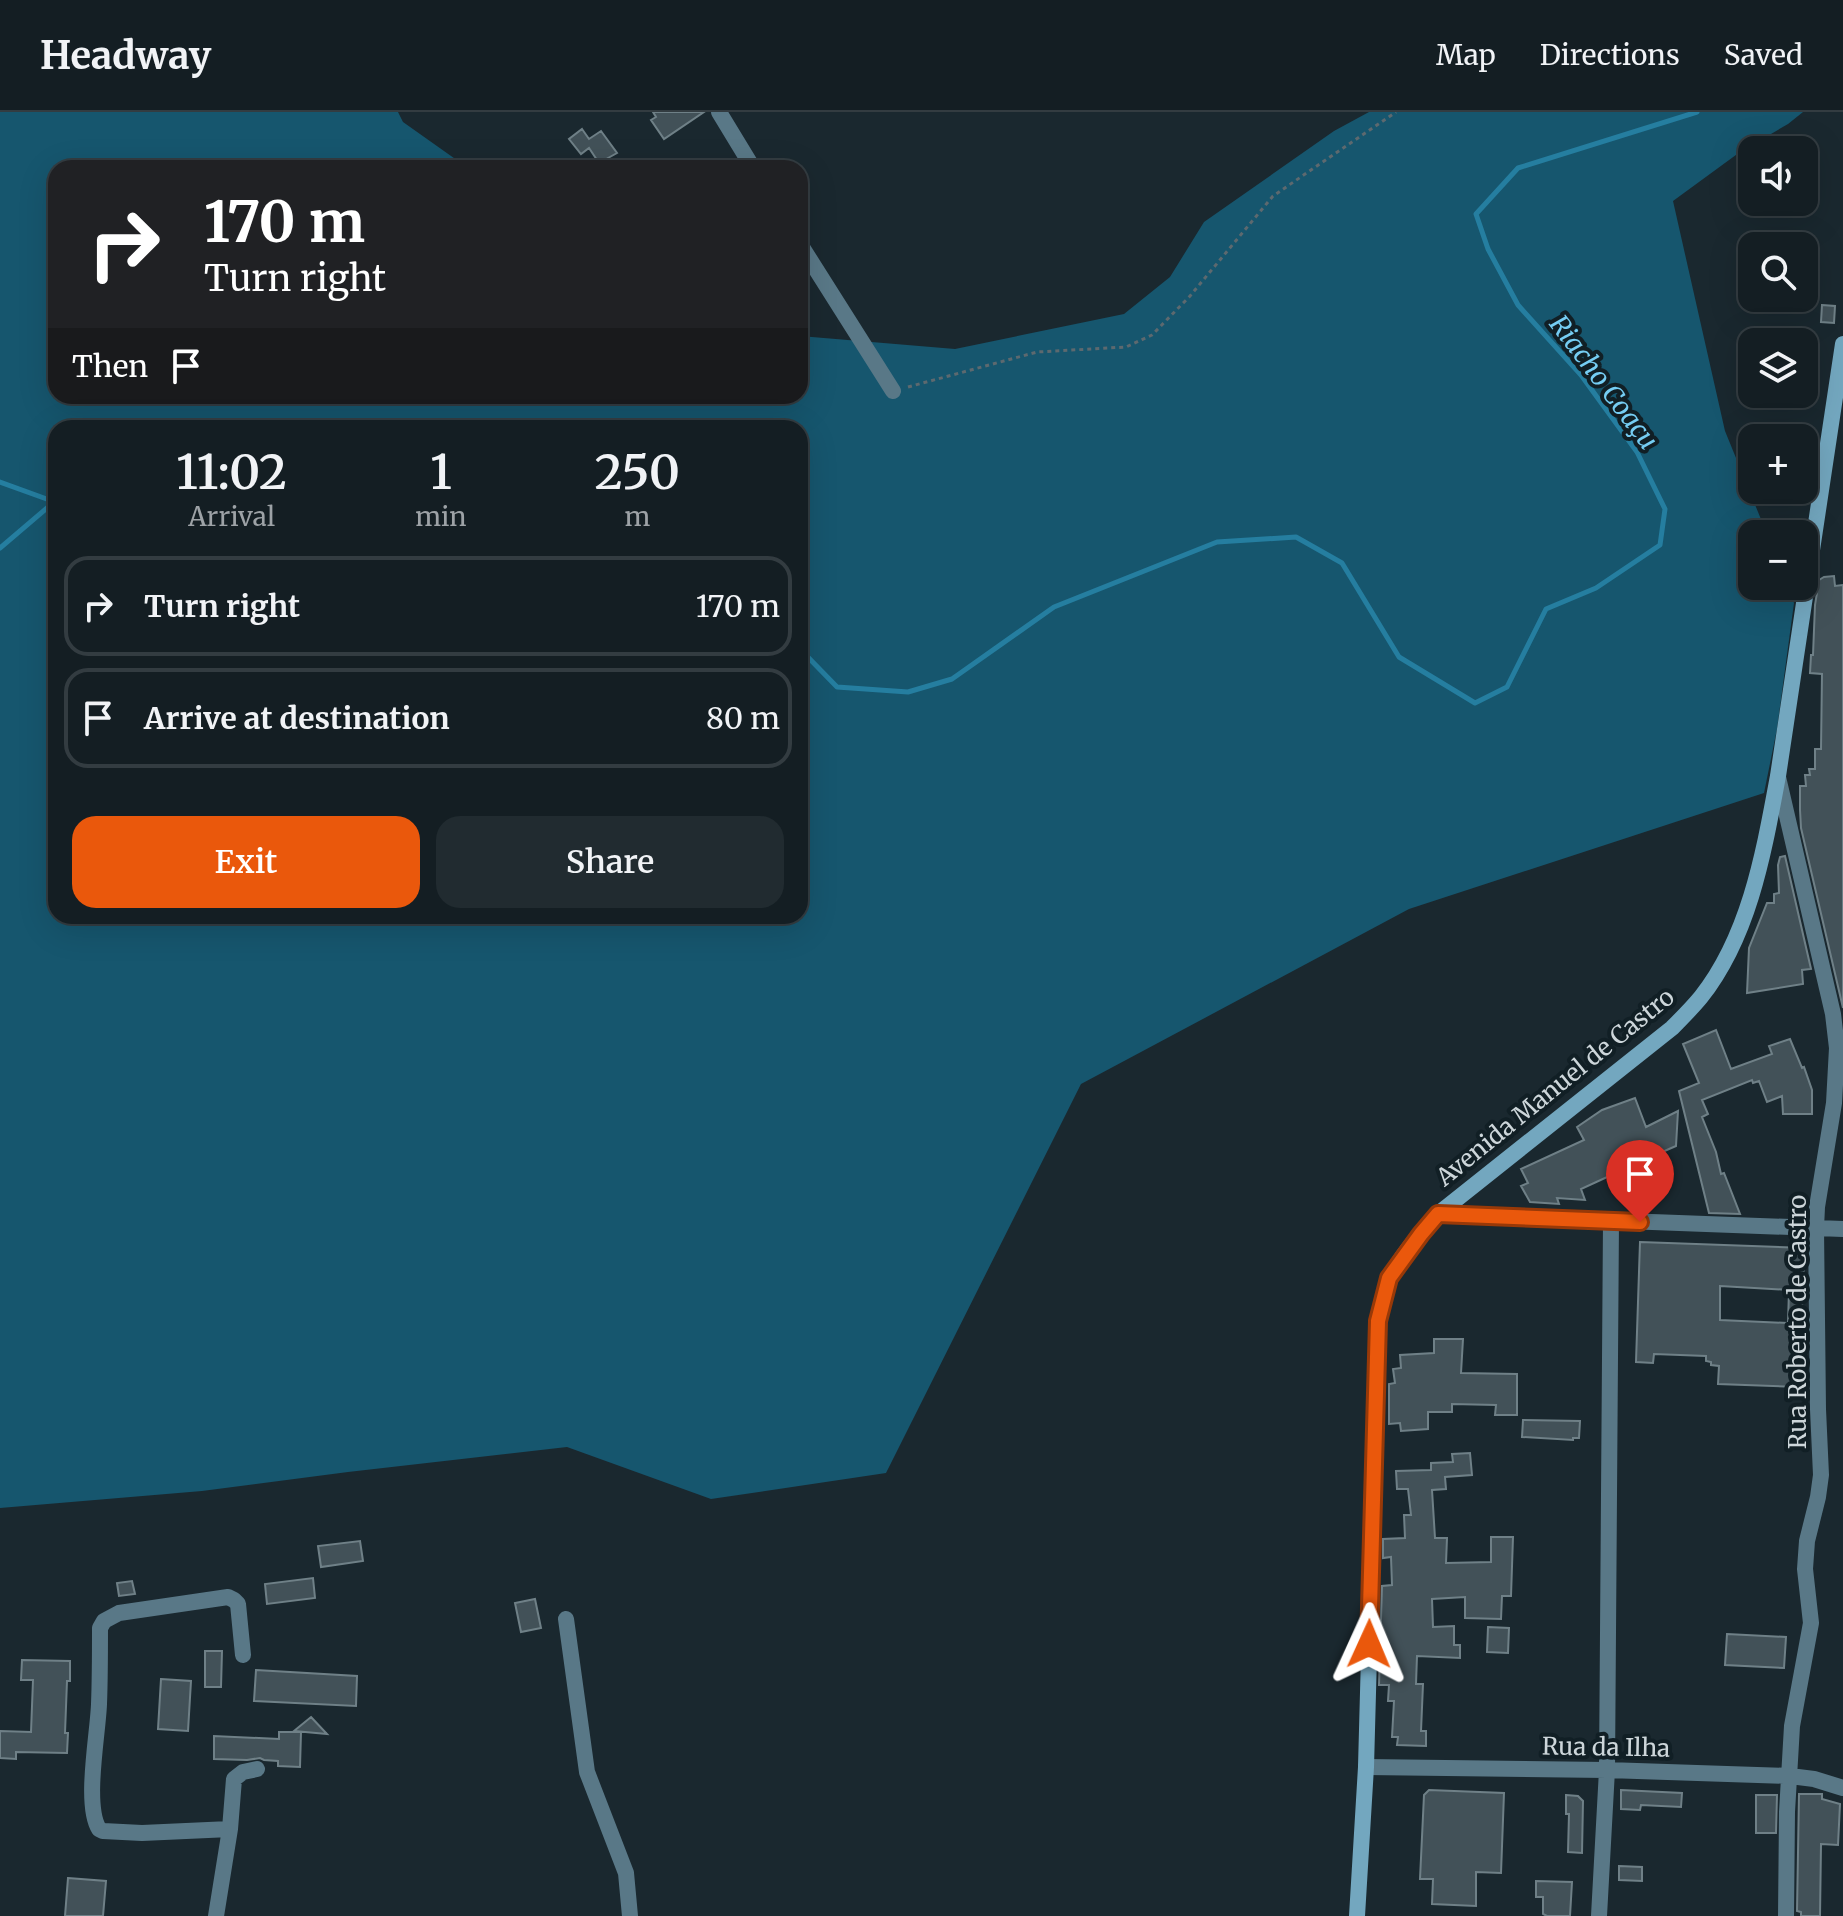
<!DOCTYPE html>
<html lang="en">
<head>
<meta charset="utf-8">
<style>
	body { margin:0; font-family:Merriweather,serif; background:#212b30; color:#f1f3f6; height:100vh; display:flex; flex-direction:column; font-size:30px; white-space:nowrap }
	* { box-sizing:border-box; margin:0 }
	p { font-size:26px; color:#9da2a6 }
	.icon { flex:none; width:44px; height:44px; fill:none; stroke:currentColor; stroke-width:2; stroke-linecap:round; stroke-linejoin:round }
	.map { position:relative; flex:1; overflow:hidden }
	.panel { position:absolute; left:48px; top:308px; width:760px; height:504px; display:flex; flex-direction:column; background:#141e23; border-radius:24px; box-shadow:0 8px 32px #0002,0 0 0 2px #333c41 }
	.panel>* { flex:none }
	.guide { position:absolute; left:48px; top:48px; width:760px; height:244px; border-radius:24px; box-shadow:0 8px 32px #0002,0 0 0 2px #333c41; background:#202124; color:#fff; overflow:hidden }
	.buttons { position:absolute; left:1738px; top:24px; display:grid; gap:16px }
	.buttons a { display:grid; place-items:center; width:80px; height:80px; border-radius:16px; background:#141e23; box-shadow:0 8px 32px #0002,0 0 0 2px #333c41; font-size:40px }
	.pin { position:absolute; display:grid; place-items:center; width:68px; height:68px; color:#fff; margin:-82px -34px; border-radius:50% 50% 50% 0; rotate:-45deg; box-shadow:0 0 8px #0007 }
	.pin .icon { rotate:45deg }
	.me { position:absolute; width:88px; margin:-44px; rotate:1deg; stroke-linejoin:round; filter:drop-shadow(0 0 6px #0008) }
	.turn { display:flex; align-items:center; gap:28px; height:168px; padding:0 24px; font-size:36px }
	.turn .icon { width:104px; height:104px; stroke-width:2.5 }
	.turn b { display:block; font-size:56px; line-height:68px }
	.then { display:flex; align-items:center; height:76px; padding:0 24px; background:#0003; gap:16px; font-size:30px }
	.eta { display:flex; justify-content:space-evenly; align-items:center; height:136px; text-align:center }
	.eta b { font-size:48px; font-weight:600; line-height:56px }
	.cta { display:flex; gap:16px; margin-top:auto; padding:16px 24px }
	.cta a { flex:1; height:92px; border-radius:24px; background:#ea580c; color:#fff; font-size:32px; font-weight:600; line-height:92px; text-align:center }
	.cta a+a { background:#212b30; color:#f1f3f6 }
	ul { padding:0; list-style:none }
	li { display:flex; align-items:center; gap:24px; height:100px; margin:0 16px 12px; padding:0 8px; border:4px solid #333c41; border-radius:24px }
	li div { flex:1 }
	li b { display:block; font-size:30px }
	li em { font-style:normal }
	header { display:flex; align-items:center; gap:48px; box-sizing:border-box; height:112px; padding:0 40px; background:#141e23; border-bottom:2px solid #333c41 }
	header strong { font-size:38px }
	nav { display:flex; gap:44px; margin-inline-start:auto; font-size:28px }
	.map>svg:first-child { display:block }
	.green { fill:#16566e; fill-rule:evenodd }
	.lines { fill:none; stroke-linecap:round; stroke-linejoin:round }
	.stream { stroke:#257ea0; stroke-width:5 }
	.building { fill:#425158; stroke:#6f8087; stroke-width:2; fill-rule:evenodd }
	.path { stroke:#5d696f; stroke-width:3; stroke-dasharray:4 4; stroke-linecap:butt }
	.street { stroke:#597887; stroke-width:16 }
	.secondary { stroke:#73a7bf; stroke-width:16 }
	.route-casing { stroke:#983908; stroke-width:20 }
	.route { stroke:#ea580c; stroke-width:14 }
	.labels { text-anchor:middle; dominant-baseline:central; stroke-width:8; stroke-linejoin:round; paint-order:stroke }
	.street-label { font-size:24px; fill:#cdd6da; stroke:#111f25 }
	.water-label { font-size:26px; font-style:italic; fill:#75cdf3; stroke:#111f25 }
</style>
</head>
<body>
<header>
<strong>Headway</strong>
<nav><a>Map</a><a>Directions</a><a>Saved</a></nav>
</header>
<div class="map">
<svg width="1843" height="1804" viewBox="0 0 1843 1804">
	<rect width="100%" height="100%" fill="#1a282f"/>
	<!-- green -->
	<path class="green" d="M0 0H398L403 10 468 56H56V284H800V224L955 237 1124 202 1170 165 1204 110 1334 19 1369 0H1803L1788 12 1740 40 1673 89 1725 319 1767 422H1752V474H1787L1794 491 1777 617 1764 681 1409 797 1081 972 886 1361 711 1387 567 1335 348 1360 202 1379 0 1396ZM56 316H800V804H56Z"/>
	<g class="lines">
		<!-- stream -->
		<path class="stream" d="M0 370 55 390
			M0 436 54 390
			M800 537 837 575 908 580 952 567 1054 495 1217 430 1296 425 1342 451 1399 545 1475 591 1507 575 1546 497 1596 476 1660 433 1665 397 1637 340 1581 263 1518 193 1488 137 1476 102 1518 56 1697 0"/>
	</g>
	<!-- building -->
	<path class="building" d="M653 0H704L664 27 651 8 656 5Z
		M582 17 589 27 601 19 617 41 599 51 589 36 581 42 569 27Z
		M1822 193 1835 194 1834 211 1821 210Z
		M1834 464 1835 474 1843 473V896L1801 716 1800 698V674H1806L1805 663H1810L1809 657H1815V637H1821L1822 562 1810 561 1811 543H1813L1815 493 1819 468 1824 465Z
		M1785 744 1811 857 1802 858 1803 872 1747 881 1749 836 1767 791H1774V782L1779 781 1778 753 1780 745Z
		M1716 918 1731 957 1772 942 1769 934 1790 927 1802 956 1804 955 1812 978V1002H1783L1782 984 1767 990 1759 969 1753 971 1752 968 1702 988 1708 1002 1702 1005 1716 1040 1721 1062 1724 1061 1740 1102 1709 1101 1679 979 1699 971 1683 932Z
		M1635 986 1646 1015 1678 999 1676 1034 1616 1060H1618L1581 1077 1585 1088 1557 1086 1559 1092 1530 1090 1521 1074 1528 1071 1521 1057 1584 1028 1577 1015 1602 998Z
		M1640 1130 1805 1136 1798 1275 1718 1272 1719 1254 1711 1253V1250L1706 1249V1244L1654 1242 1653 1251 1636 1250ZM1720 1174 1789 1178 1788 1211 1720 1208Z
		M1434 1227H1463L1461 1261 1517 1262V1303H1495L1496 1293 1452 1292V1300H1428V1317L1401 1319 1400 1311 1389 1312V1272L1395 1271 1393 1257 1401 1256 1400 1243 1434 1241Z
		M1523 1308 1580 1309 1579 1326H1573V1328L1522 1325Z
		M1470 1341 1472 1363 1445 1365 1446 1377 1432 1378 1435 1426H1447L1446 1451 1491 1450V1425H1513L1511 1484H1502L1501 1507 1465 1506V1485L1432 1487 1433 1515 1454 1514V1533H1460V1546L1417 1544 1416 1572H1423L1421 1619H1426V1634L1397 1633 1398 1625H1392L1394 1589H1388L1389 1573H1379L1382 1474 1392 1473 1391 1445 1383 1446V1427L1405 1426 1404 1403H1411L1408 1377H1397L1396 1359 1431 1358V1351L1453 1350 1452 1342Z
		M360 1429 363 1449 321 1455 318 1434Z
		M313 1466 315 1486 267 1492 265 1472Z
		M132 1469 135 1482 119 1484 117 1471Z
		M535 1487 541 1516 521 1520 515 1491Z
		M1488 1515 1509 1516 1508 1541 1487 1540Z
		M1727 1522 1786 1525 1784 1556 1725 1553Z
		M205 1539H222L221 1575H205Z
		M22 1548 70 1549V1569H67L65 1621H68L67 1641 16 1640V1647L0 1646V1619L31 1620 33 1568H21Z
		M256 1558 357 1564 356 1594 254 1589Z
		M161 1567 191 1569 188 1619 158 1617Z
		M311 1605 327 1622 294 1619Z
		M279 1620H301L300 1655 278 1654V1649L264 1648 260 1646 247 1648 214 1647V1624L279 1627Z
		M1429 1678 1504 1681 1501 1761 1476 1760V1794L1432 1792 1433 1767H1420L1424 1683Z
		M1621 1678 1682 1681 1681 1695 1641 1693 1640 1698 1621 1697Z
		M1799 1682H1822V1687L1840 1692 1838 1733 1821 1732 1820 1804H1801V1800L1797 1799Z
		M1566 1683 1578 1684 1583 1689 1582 1741 1568 1740 1569 1702H1566Z
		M1756 1683H1777L1776 1721H1756Z
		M1619 1754 1642 1755V1769L1619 1768Z
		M68 1766 106 1769 103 1804H65Z
		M1536 1769 1572 1770 1570 1804H1547L1543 1802V1785H1536Z"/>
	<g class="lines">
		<!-- path -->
		<path class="path" d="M908 275 1037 240 1126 235 1152 223 1190 184 1273 84 1396 0"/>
		<!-- street -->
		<path class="street" d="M719 0 753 56
			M800 132 893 279
			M1778 665 1833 902 1837 936 1834 991 1817 1095 1816 1116 1818 1297 1821 1363 1818 1385 1807 1429 1805 1457 1811 1511 1792 1614 1787 1700 1786 1804
			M1438 1102 1843 1117
			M566 1507 587 1660 626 1761 630 1804
			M1366 1655 1607 1658 1790 1664 1814 1667 1843 1676
			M230 1717 142 1721 103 1719 99 1717C84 1693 98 1622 99 1592 100 1567 100 1541 100 1516L104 1509 119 1501 228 1485 234 1488 238 1492 243 1543
			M216 1804 230 1717 234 1667 243 1660 257 1657
			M1599 1804 1607 1658 1611 1109"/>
		<!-- secondary -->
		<path class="secondary" d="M1357 1804 1366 1655 1378 1209C1381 1197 1383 1183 1388 1171 1396 1149 1422 1119 1438 1102L1672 916C1682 906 1692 896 1701 885 1750 823 1764 739 1778 664L1843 232"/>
	</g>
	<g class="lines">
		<!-- route casing -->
		<g class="route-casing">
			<path id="route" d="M1369 1532 1378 1209 1389 1166 1421 1122 1438 1102 1640 1110"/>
		</g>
		<!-- route -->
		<use href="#route" class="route"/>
	</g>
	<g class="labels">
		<!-- street labels -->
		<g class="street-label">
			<text transform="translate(1555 975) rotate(-39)">Avenida Manuel de Castro</text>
			<text transform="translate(1797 1210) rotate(-90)">Rua Roberto de Castro</text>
			<text transform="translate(1606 1635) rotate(1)">Rua da Ilha</text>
		</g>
		<!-- water labels -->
		<g class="water-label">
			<text transform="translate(1604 270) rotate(53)">Riacho Coaçu</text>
		</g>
	</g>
</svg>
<div class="buttons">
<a><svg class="icon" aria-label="sound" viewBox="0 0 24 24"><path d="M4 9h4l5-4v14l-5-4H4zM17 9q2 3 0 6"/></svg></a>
<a><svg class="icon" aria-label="search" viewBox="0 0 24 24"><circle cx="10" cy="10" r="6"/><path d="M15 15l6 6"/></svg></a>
<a><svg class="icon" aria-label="layers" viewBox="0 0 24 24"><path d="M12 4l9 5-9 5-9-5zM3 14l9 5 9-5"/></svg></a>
<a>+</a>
<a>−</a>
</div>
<div class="pin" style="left:1640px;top:1110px;background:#d93025"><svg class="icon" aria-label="arrive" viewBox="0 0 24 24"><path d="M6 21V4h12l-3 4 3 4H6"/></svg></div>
<svg class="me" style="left:1369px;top:1532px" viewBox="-20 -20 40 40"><path d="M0-17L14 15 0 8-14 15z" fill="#ea580c" stroke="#fff" stroke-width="4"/></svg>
<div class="guide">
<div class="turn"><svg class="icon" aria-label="right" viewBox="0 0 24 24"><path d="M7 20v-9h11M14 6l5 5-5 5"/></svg><div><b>170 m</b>Turn right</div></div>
<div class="then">Then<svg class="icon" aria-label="arrive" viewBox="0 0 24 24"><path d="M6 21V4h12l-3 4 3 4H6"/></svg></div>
</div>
<section class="panel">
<div class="eta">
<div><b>11:02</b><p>Arrival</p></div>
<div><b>1</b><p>min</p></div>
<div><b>250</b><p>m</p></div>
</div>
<ul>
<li><svg class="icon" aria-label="right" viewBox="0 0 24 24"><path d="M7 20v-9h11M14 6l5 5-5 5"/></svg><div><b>Turn right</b></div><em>170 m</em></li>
<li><svg class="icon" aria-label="arrive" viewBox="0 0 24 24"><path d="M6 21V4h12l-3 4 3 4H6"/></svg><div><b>Arrive at destination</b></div><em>80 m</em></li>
</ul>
<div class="cta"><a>Exit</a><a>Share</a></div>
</section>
</div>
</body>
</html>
